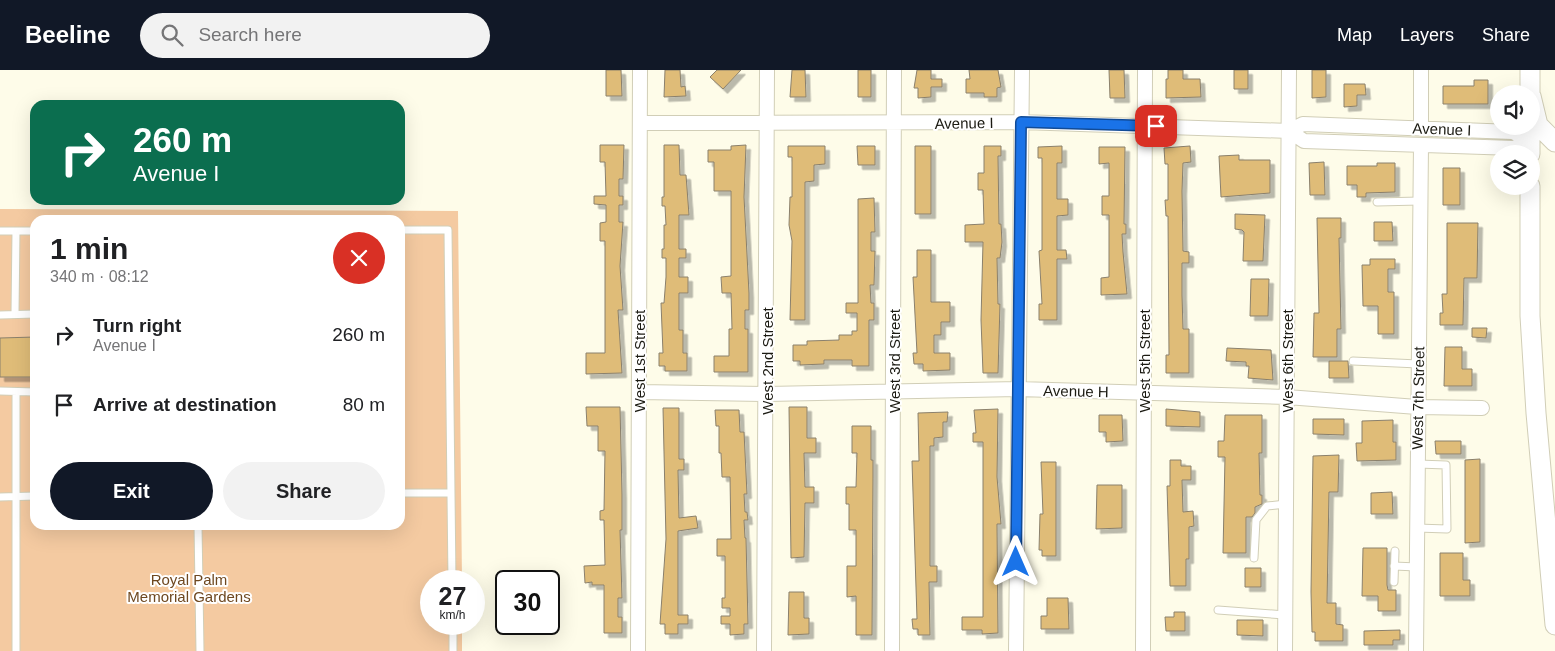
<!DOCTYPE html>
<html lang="en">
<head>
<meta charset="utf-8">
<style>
	body { margin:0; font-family:Helvetica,sans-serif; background:#f2f2f2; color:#202124; height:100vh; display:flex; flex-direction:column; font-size:19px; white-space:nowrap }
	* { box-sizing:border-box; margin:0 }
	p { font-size:16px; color:#757577 }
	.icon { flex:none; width:28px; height:28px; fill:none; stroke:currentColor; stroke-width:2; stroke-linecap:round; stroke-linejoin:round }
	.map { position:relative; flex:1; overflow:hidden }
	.drawer { position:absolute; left:30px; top:145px; width:375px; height:315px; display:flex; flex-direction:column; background:#fff; border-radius:15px; box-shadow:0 5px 20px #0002 }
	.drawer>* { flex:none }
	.top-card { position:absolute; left:30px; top:30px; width:375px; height:105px; border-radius:15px; box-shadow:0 5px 20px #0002; background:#0b6e4f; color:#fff; overflow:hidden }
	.controls { position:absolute; left:1490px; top:15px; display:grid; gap:10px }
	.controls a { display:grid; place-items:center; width:50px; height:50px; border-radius:50%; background:#fff; box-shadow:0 5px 20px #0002; font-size:25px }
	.speed { position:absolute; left:420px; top:500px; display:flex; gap:10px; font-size:25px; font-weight:700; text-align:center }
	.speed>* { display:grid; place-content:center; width:65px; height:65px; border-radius:50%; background:#fff; box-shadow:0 5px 20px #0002; line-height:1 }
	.speed small { font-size:12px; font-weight:400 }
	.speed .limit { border:2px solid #111; border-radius:8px; background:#fff; color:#111 }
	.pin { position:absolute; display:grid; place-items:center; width:42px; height:42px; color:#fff; margin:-21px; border-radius:10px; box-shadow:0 2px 8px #0006 }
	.me { position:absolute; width:55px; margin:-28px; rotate:0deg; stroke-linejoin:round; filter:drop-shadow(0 0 4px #0008) }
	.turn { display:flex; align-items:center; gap:18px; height:105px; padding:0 20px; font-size:22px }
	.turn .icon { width:65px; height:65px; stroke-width:2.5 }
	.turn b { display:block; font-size:35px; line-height:42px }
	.round { display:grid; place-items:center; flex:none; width:52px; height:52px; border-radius:26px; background:#f2f2f2 }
	.headline { display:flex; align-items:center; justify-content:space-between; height:85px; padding:0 20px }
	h1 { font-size:30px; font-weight:700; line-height:38px }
	.button { display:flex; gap:10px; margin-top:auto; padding:10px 20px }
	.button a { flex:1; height:58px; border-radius:30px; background:#111827; color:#fff; font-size:20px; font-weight:700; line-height:58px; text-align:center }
	.button a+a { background:#f2f2f2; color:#202124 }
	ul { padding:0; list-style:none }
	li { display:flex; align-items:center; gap:15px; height:70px; padding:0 20px }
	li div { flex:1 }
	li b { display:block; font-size:19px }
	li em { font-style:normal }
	header { display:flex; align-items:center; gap:30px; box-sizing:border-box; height:70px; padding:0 25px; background:#111827; color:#fff }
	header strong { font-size:24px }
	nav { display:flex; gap:28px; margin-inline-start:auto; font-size:18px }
	.search { width:350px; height:45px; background:#f2f2f2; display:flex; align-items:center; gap:12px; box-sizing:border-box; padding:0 18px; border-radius:28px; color:#757577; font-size:19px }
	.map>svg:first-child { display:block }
	.green { fill:#f4caa1; fill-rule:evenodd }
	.building { fill:#dfbc78; stroke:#8a806c; filter:url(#shadow) }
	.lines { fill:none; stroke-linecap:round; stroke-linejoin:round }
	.lane-casing { stroke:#d1ceb7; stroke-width:9 }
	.street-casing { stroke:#d1ceb7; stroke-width:16 }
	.secondary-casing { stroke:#d1ceb7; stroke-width:21 }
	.lane { stroke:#fff; stroke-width:7 }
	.street { stroke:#fff; stroke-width:14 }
	.secondary { stroke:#fff; stroke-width:19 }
	.route-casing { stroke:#114b97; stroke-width:12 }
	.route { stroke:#1a73e8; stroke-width:9 }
	.labels { text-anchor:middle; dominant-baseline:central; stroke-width:4; stroke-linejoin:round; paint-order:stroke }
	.street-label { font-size:15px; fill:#1b1a12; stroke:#fff }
	.park-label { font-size:15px; fill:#6e4820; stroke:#fff }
</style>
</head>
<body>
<header>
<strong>Beeline</strong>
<div class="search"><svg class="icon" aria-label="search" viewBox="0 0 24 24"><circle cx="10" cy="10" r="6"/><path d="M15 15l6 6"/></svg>Search here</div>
<nav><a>Map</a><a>Layers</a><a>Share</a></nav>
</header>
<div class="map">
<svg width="1555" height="581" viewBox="0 0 1555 581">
	<defs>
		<filter id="shadow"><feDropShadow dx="4.5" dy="4.5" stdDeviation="0" flood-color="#0004"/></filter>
	</defs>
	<rect width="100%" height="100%" fill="#fefce9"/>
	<!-- green -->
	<path class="green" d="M0 139 458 141 462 511H431V554H462V581H0ZM35 150H400V455H35Z"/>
	<!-- building -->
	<path class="building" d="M606 0H621L622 26H606Z
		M665 0H680L681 17 685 16 686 26 664 27Z
		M717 0H741L723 19 710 7Z
		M792 0H805L806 27H790Z
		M858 0H871V27H858Z
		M917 0H931V9H942V17H931V27L918 28V18H914Z
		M969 0H998L1001 17 997 18V27H984V23H966V9H970Z
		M1109 0H1124L1125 28H1110Z
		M1168 0H1183V9H1200L1201 27 1166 28V9H1168Z
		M1234 0H1248V19H1234Z
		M1312 0H1326V27L1312 28Z
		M1474 10H1488V34H1443V16H1474Z
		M1344 14H1365L1366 25H1357V36L1344 37Z
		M600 75H624L623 109H619V126H623V135H619V152H623L620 196 623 240H618L622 303 586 304V283H605V171H600V153L606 152V135L594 134V126H606L605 92H600Z
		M664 75H679L680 105H686L689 145H679V179H686V188H679V207H688V223H679V260H683V283H687V301H665V296H659V283H663L661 233H664L666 207V188H662V179H664V155H666L665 136H662V127H664Z
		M746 75 744 127 749 223V240H745V259H748V302H714V286H729V259H732L731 223H722L721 207 731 206V121H714V92H708V80H731V76Z
		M788 76H825V94L814 95V111L805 112V250H790L792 171 789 155 790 127H792V87H788Z
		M857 76H875V95H858Z
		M915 76H931V144H915Z
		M984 76H1001V86H998L999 154H1001L1002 172 1000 188H997L998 234H1000L998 303H983L981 250 983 172H965V155L984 154 983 120H978V103H984Z
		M1062 76V93H1057V129H1068V145L1057 146V180H1066L1067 189H1057V250H1039V234H1042L1039 181 1042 180V88H1038V77Z
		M1190 76 1191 92 1183 93 1182 121 1183 181 1189 182V193H1182V225L1183 259H1189V303H1166V285H1169L1168 146H1166L1165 130H1168V94H1165L1164 78Z
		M1099 77H1125L1124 154H1126V164H1122L1123 182 1127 224 1101 225V208L1109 207V145H1102V126H1109V93L1099 94Z
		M1239 85V90H1270V123L1221 127 1219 86Z
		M1324 92 1325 125H1310L1309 93Z
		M1377 93H1395V122L1366 123V127H1357V115H1347V96H1377Z
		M1443 98H1460V135H1443Z
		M874 128 875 162H871V181H875L874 215H870L871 233H874V250H869V296H852V290H824V294L800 295V291H793V275H807V271L839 270V265H852V261H857V243H846V233H858V129Z
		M1235 144 1265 145 1263 191H1243L1244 162 1242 160 1235 159Z
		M1317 148H1341V168H1339L1341 259H1337V287H1313L1314 243H1319Z
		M1374 152H1392L1393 171H1374Z
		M1447 153H1478L1477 208H1464L1463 255H1440V243H1443L1442 224H1447Z
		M917 180H931V232H950V252H941V265H934V283H950V300L923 301V294H914L913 283H917L913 207H917Z
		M1370 189H1395V199H1388V222H1394V264H1378V236H1363L1362 195H1370Z
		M1251 209H1269L1268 246H1250Z
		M1472 258H1487L1486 268 1472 267Z
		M35 267V307H0V268Z
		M1445 277H1462V299H1472V316H1444Z
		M1227 278 1271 280 1273 310 1248 308 1249 296H1246V292L1226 291Z
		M1329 291H1348L1349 308H1329Z
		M586 337H620L622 424V460H620L622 528H618V547H622V563H604V515H592V512L585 513 584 496 605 495 604 450H600V441L604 440 605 381H598V356H587Z
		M789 337H807V368H816V383H804L805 417H814V433H805L804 487 791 488Z
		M663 338H679V389H684V400H678L679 448 696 446 698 458 678 461V545H688V554H678V564H665V554H660L666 469Z
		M998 339 997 407 1001 454H997L998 563 982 564V560H962V547H983V372H973V363H976L974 340Z
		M1166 339 1200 342V357L1166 356Z
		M715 340H739L740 362H744L747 424H744L745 442H747L748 450H744L745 468H746L748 554H744V564L730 565V554H721V546H730V538H722V528H725V486H717V469H731L730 407H722L721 383H719V356H716Z
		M948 342 947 352H943V367L934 368V376H930V496H937V512H929L930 565H918V559H913L912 549H917L912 391H919L918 343Z
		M1099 345H1122L1123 371 1106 372V362H1099Z
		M1225 345H1262V383H1259L1260 425H1262V434L1255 437V443L1252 447H1246V483H1223L1225 387H1218V371H1224Z
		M1313 349H1344V365L1313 364Z
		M1393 350V372H1396V390L1357 391 1356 373H1362V351Z
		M852 356H871V390H873V408L872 565H856V526L847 527V496H856V460H849V434H846V417H856L857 383H852Z
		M1435 371H1461V384H1436Z
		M1339 385 1338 422H1329L1327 533H1336V554L1343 555V571H1315V562H1312L1311 522 1313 386Z
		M1480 389V472L1465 473V390Z
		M1170 390H1181V396H1191V410H1182L1183 442 1193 441 1194 456 1189 457V489H1186V516H1170L1167 416H1170Z
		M1041 392H1056V486H1042V480H1039L1040 444H1043Z
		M1097 415H1122V458L1096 459Z
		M1392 422 1393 444H1371V423Z
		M1363 478H1387V515L1388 520H1396V541H1378V526H1362Z
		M1440 483H1463V510H1470V526H1440Z
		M1245 498H1261V517H1245Z
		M789 522H804V548H809V564L788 565Z
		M1047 528H1068L1069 559H1041V546H1047Z
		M1174 542H1185V561H1166L1165 547H1174Z
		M1237 550H1263V566L1237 565Z
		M1400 560V570H1393V575H1364V561Z"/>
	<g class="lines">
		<!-- lane casing -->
		<g class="lane-casing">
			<path id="lane" d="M1377 132 1420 131
				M400 160H448L452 511
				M0 161H35
				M15 244 16 161
				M0 245 35 244
				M1353 291 1418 294
				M0 321 35 322
				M16 322V581
				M400 423H451
				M0 427 35 426
				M198 455 200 581
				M1417 458 1447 459 1446 395 1418 394
				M1254 488 1256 450 1267 436 1286 434
				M1394 496 1417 497
				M1394 512 1395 481
				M1218 540 1285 545
				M453 554V581"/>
		</g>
		<!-- street casing -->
		<g class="street-casing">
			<path id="street" d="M640 53 1021 52 1289 61 1303 54 1513 62 1530 71
				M1421 57V0
				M1289 61 1304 71 1514 78 1530 71
				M639 322 767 324 1018 319 1287 327 1417 337 1482 338
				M638 581 640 0
				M764 581 767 0
				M892 581 894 0
				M1016 581 1022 0
				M1143 581 1145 0
				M1285 581 1289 0
				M1416 581 1421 75"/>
		</g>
		<!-- secondary casing -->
		<g class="secondary-casing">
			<path id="secondary" d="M1530 24V0
				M1531 26 1538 55 1555 72
				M1530 84V56
				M1530 116V246L1536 343 1555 555"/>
		</g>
		<!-- lane -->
		<use href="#lane" class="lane"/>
		<!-- street -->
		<use href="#street" class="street"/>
		<!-- secondary -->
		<use href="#secondary" class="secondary"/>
	</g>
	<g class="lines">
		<!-- route casing -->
		<g class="route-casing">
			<path id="route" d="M1016 492 1021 52 1156 56"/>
		</g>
		<!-- route -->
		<use href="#route" class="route"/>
	</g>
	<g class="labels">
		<!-- street labels -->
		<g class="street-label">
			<text transform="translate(964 53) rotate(-1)">Avenue I</text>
			<text transform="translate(1442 59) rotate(2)">Avenue I</text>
			<text transform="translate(639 291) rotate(-90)">West 1st Street</text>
			<text transform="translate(767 291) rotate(-90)">West 2nd Street</text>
			<text transform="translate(894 291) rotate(-90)">West 3rd Street</text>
			<text transform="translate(1144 291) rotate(-90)">West 5th Street</text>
			<text transform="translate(1287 291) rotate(-90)">West 6th Street</text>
			<text transform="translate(1076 321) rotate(1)">Avenue H</text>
			<text transform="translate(1418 328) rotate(-89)">West 7th Street</text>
		</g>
		<!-- park labels -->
		<g class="park-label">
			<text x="189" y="509">Royal Palm<tspan x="189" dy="17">Memorial Gardens</tspan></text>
		</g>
	</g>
</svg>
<div class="controls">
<a><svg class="icon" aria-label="sound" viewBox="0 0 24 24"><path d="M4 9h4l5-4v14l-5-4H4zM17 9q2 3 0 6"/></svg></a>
<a><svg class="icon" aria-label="layers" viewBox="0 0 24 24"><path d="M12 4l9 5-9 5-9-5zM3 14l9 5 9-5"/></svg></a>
</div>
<div class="speed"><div>27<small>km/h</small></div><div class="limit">30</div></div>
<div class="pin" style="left:1156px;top:56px;background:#d93025"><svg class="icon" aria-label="arrive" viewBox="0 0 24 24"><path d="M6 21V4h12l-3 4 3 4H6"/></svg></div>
<svg class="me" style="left:1016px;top:492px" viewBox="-20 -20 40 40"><path d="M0-17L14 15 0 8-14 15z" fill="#1a73e8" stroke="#fff" stroke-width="4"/></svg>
<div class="top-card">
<div class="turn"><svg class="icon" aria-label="right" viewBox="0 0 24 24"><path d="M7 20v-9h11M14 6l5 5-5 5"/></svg><div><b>260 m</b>Avenue I</div></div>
</div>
<section class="drawer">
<div class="headline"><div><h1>1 min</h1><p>340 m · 08:12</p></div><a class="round" style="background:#d93025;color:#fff"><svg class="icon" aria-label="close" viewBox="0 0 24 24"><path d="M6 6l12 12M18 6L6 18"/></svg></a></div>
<ul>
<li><svg class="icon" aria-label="right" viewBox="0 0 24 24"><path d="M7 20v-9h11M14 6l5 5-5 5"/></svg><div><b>Turn right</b><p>Avenue I</p></div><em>260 m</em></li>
<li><svg class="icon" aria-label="arrive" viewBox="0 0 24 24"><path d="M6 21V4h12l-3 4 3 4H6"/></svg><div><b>Arrive at destination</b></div><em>80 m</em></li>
</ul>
<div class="button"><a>Exit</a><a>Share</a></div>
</section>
</div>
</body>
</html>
